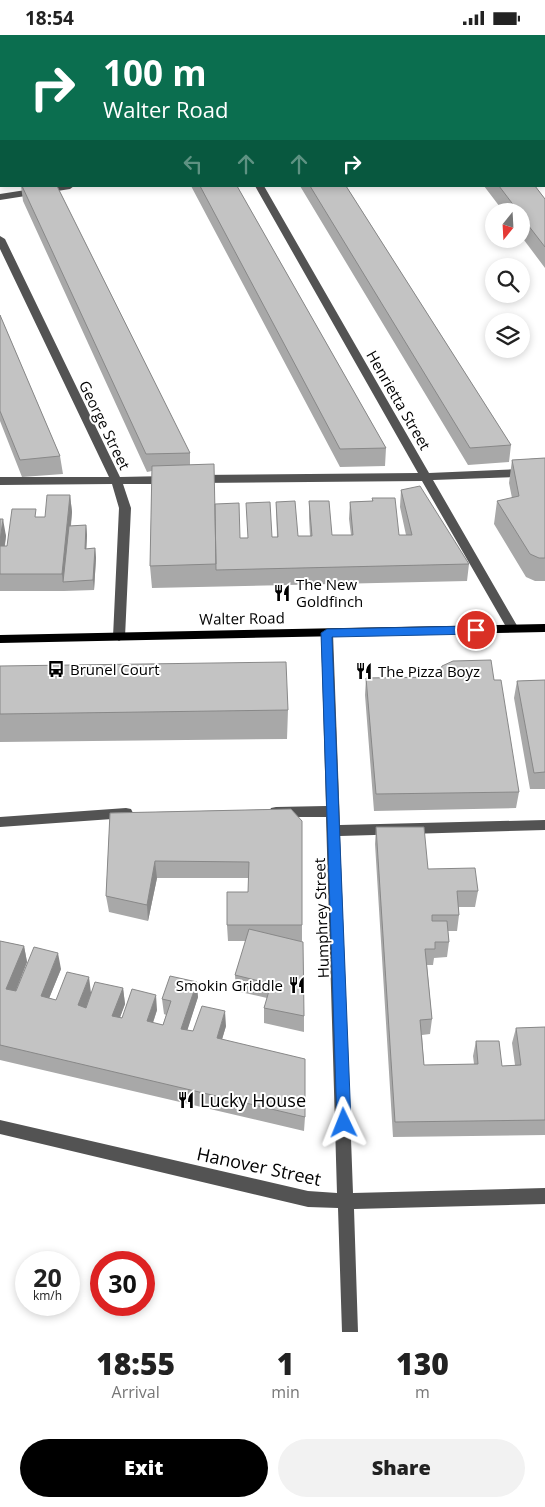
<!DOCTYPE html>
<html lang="en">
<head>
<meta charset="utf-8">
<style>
	body { margin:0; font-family:"Open Sans",sans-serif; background:#f2f2f2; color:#222; height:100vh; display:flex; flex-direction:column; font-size:19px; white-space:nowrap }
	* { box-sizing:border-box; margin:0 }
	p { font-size:16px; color:#767676 }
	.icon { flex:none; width:28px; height:28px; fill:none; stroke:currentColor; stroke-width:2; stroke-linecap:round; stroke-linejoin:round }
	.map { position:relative; height:1297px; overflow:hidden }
	.drawer { display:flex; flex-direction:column; background:#fff; flex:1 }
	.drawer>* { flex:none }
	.top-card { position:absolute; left:0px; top:0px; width:545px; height:152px; box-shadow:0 2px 8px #0003; background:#0b6e4f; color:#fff; overflow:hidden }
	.needle { width:32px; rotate:198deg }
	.buttons { position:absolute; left:485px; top:168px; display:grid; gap:10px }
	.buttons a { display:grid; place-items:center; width:45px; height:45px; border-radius:50%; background:#fff; box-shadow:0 2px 8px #0003; font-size:25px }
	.speed { position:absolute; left:15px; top:1216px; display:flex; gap:10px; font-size:25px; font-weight:700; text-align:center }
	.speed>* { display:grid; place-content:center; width:65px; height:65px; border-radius:50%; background:#fff; box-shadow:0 2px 8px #0003; line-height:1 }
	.speed small { font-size:12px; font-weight:400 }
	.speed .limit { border:8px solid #d22; background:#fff; color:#111 }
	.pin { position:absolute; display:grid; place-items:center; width:42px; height:42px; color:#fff; margin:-21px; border:2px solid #fff; border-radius:50%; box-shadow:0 1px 5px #0007 }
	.me { position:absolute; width:55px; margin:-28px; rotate:358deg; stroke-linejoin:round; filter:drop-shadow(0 0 4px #0008) }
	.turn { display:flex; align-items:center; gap:18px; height:105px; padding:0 20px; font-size:22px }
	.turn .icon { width:65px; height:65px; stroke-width:2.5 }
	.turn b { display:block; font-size:35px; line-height:42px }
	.lanes { display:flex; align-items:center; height:48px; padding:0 20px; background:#0003; justify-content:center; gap:25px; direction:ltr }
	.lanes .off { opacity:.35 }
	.eta { display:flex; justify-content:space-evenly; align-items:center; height:85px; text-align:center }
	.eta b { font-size:30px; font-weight:800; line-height:35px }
	.cta { display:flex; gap:10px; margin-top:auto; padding:10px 20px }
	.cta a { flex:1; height:58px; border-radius:30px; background:#000; color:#fff; font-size:20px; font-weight:800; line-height:58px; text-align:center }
	.cta a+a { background:#f2f2f2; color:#222 }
	.status { display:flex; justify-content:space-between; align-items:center; height:35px; padding:0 25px; background:#fff; direction:ltr }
	.status svg { height:14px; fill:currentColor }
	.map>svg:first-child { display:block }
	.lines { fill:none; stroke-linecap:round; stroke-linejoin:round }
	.minor { fill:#535353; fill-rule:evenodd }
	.major { fill:#000; fill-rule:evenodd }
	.wall { fill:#a8a8a8 }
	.shaded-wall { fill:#888 }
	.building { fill:#c3c3c3; stroke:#888 }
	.route { fill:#1a73e8; stroke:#114b97 }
	.labels { text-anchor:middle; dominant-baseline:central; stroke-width:4; stroke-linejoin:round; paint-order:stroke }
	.street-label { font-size:15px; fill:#000; stroke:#fff }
	.poi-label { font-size:15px; fill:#000; stroke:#fff; text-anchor:start }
	.near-poi-label { font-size:18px; fill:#000; stroke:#fff; text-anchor:start }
	.near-street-label { font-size:18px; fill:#000; stroke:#fff }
</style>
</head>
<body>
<div class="status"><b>18:54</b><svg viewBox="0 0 49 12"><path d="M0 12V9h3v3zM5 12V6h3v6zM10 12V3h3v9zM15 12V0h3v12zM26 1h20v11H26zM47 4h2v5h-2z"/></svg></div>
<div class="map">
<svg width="545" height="1297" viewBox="0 0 545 1297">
	<rect width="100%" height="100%" fill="#fff"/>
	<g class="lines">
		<!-- minor -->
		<path class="minor" d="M425 0H433L434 1H426Z
			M544 138 545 139V145L544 144Z
			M51 151H74L70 154 0 165V159Z
			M255 151H264L429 438 545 433V441L433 445 519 594 517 597H509L422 446 197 448 191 444 197 440 418 438Z
			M0 201 5 204 120 442 167 441 173 445 167 449H123L131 473 125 602 119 606 113 602 119 473 112 449 0 450V442H109L0 214Z
			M327 594 333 598 340 790 545 785V795L340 801 353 1158 545 1153V1169L354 1174 358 1297H342L338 1173 308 1172 0 1099V1085L308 1156 337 1158 326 782H276L271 781 269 777 271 773 276 772 326 771 321 598Z
			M126 773 131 774 133 778 131 782 126 783 0 792V782Z"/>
		<!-- major -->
		<path class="major" d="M545 589V597L0 608V600Z"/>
	</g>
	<!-- wall -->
	<path class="wall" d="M465 0H545V17H544V1H464Z
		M544 38 545 39V100L544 99Z
		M0 46H1V104L0 101Z
		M21 151H57L190 418V430L216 510 240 503 277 502 276 467 298 501H310L309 483V466L332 500H351L349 484 350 467 372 466V463L399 500H406L400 472 401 455 469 529 467 546 152 553 150 531 152 436 147 437 23 166Z
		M191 151H237L386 413 385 431 340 432Z
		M300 151H346L511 410 509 427 468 430Z
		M484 151H535L545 164V233L521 201V176H503Z
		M0 280 60 421 63 439 22 442 0 386Z
		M545 423V546H535L526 542 494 489 497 466 512 463 509 448 512 425Z
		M70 460 72 477 71 491 86 490 87 500 86 514 95 513 96 523 94 555 64 556H0V484L6 501 5 511H7L38 482H45Z
		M0 631 288 675 287 704 0 707Z
		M440 636 494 645 519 757 516 773 374 776 365 660 366 643 439 642Z
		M545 645V754H530L514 663 517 646Z
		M291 774 302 890V906H298L304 981V997L264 988V973L267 963 236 956 235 940 246 906H228L227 890 248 857 249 843H157L148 886 109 877 106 861 110 778Z
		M376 792 428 834 478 856 475 872H459V880L457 896H448L449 907 447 922 434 923 433 930H427L432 984 430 999 422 1000 424 1030 474 1029 473 1021 476 1006 502 1031 515 1030 512 1008 516 993 545 992V1100L393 1102 375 809Z
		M0 906 24 911 27 927 16 956 61 934 49 963 56 965 91 957 123 953 125 969 120 982 122 983 157 975 153 988 163 990 166 980 164 979 162 964 198 962 187 995 193 996 226 991 222 1004 305 1082 304 1096 0 1025Z"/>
	<!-- shaded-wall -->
	<path class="shaded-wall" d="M0 0H80L71 1H1V16H0Z
		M544 1H545V17H544Z
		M545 48V64L544 65V49Z
		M70 460 72 477 65 546 63 547 62 539Z
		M3 484 6 501 2 528 0 515V506Z
		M86 490 87 500 86 523 85 514Z
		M95 513 96 523 94 555 93 545Z
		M155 826 157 843 148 886 147 870Z
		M24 911 27 927 10 970 6 954Z
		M58 918 61 934 44 976 41 961Z
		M89 942 91 958 81 986 78 970Z
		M197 947 198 962 183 1009 181 994Z
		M123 953 125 969 115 996 112 981Z
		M156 960 157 975 148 1002 147 986Z
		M225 976 226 991 218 1018 217 1003Z"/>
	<!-- building -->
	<path class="building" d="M262 0H369L370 1H263Z
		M369 0H409L410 1H370Z
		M471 0H511L512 1H472Z
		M528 0H545V1H529Z
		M544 38 545 39V48L544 49Z
		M0 46H1V86L0 83Z
		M544 61H545V81L544 79Z
		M22 151H57L190 418 146 419Z
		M200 151H237L386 413 340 414Z
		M310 151H346L511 410 470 413Z
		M499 151H535L545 164V212L521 181V176H518Z
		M0 280 60 421 20 425 0 376Z
		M545 423V523H539L530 519 497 466 519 461 512 425Z
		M214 429 216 529 150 531 152 431Z
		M420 451 469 529 216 535 215 469 239 468 240 503H248L246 468 270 467 272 502H278L276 467 295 466 298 501H312L309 466H329L332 500H353L350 467 373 466 372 463H395L399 500H412L401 455Z
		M47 460H70L62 539H0V511H7L12 474H36L35 482H45Z
		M0 484H3L0 506Z
		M86 490 85 514 95 513 93 545 63 547 69 491Z
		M491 625 494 645H501L519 757 376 759 366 643 440 642V636L442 631 453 626Z
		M286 627 288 675 0 679V631Z
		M545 645V737L534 738 517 646Z
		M291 774 302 786V890H227V857H248L249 827 155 826 147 870 106 861 110 778Z
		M376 792H424L428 834 475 833 478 856H457L459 880H432V886H447L449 907H435V914H425L432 984 420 985 424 1030 478 1029 476 1006H499L502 1031 521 1030 516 993 545 992V1085L395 1087Z
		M249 894 303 907 304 981 264 973 271 949 235 940Z
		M0 906 24 911 6 954 16 956 34 912 58 918 41 961 56 965 67 937 89 942 78 970 86 973 95 947 123 953 112 981 122 983 132 954 156 960 147 986 163 990 171 966 162 964 170 941 197 947 181 994 193 996 202 971 225 976 217 1003 305 1024V1082L0 1010Z"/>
	<!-- route -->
	<path class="route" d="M476 591 482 595 476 599 332 602 351 1088 349 1093 344 1095 339 1093 337 1088 321 598 327 594Z"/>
	<!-- icons -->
	<defs>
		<g id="restaurant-bare" transform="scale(1.35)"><path d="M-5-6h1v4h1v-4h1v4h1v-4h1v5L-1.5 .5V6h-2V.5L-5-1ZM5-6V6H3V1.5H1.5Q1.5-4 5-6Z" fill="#000" stroke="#fff" stroke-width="2.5" paint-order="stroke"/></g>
		<g id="bus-bare" transform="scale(1.35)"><path d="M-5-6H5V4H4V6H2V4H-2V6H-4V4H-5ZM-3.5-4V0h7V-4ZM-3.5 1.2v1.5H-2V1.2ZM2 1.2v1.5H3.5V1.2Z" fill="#000" stroke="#fff" stroke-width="2.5" paint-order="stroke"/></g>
	</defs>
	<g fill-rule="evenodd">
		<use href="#restaurant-bare" x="282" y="558"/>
		<use href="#bus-bare" x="56" y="634"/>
		<use href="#restaurant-bare" x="364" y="636"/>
		<use href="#restaurant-bare" x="297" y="950"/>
		<use href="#restaurant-bare" x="186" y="1065"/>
	</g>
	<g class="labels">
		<!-- street labels -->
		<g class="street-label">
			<text transform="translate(399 365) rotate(60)">Henrietta Street</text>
			<text transform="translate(105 390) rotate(64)">George Street</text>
			<text transform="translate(242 583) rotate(-1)">Walter Road</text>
			<text transform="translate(321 883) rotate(-92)">Humphrey Street</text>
		</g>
		<!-- poi labels -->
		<g class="poi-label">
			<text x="296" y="549">The New<tspan x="296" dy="17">Goldfinch</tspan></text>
			<text x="70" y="634">Brunel Court</text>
			<text x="378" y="636">The Pizza Boyz</text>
			<text x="283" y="950" text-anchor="end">Smokin Griddle</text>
		</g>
		<!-- near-poi labels -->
		<g class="near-poi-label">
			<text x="200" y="1065">Lucky House</text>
		</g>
		<!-- near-street labels -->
		<g class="near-street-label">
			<text transform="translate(259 1131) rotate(12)">Hanover Street</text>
		</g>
	</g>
</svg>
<div class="buttons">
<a><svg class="needle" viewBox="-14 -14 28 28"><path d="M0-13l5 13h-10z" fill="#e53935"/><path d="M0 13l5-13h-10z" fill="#767676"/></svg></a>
<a><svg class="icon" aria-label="search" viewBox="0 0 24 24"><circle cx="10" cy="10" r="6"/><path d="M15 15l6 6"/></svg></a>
<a><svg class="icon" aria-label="layers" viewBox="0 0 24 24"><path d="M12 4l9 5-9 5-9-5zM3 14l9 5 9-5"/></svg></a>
</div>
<div class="speed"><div>20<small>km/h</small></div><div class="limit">30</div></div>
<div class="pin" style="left:476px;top:595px;background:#d93025"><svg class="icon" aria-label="arrive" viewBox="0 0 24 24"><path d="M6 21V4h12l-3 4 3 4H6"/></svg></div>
<svg class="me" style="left:344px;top:1088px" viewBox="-20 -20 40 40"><path d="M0-17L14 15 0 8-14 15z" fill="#1a73e8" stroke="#fff" stroke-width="4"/></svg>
<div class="top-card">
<div class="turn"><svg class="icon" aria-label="right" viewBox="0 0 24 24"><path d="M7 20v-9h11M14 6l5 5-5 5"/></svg><div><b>100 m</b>Walter Road</div></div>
<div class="lanes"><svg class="icon off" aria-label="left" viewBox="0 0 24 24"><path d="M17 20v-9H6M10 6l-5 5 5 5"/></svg><svg class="icon off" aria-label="ahead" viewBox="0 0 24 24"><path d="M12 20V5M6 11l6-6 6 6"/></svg><svg class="icon off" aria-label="ahead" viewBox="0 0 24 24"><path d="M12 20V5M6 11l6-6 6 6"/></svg><svg class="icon" aria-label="right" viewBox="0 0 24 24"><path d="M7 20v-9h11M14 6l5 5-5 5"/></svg></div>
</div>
</div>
<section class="drawer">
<div class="eta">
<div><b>18:55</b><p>Arrival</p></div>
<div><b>1</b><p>min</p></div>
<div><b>130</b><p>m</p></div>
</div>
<div class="cta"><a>Exit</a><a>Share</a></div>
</section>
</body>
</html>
